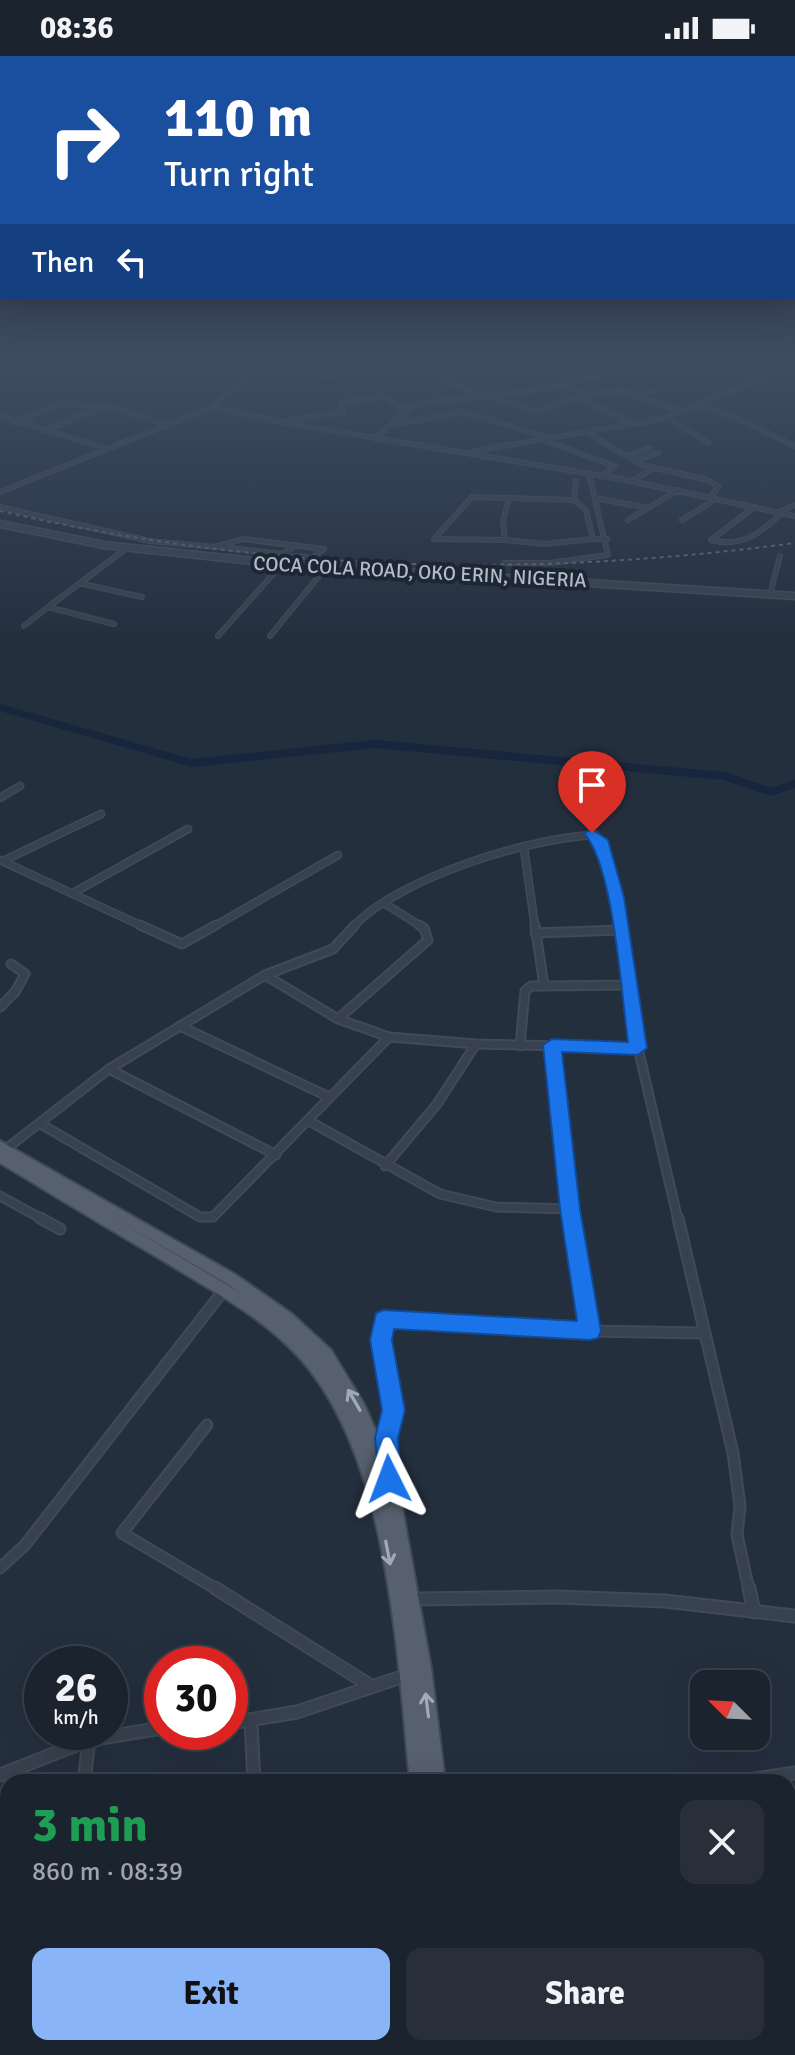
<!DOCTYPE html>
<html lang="en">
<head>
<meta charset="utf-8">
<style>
	body { margin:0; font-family:Signika,sans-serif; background:#282f3a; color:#f1f3f6; height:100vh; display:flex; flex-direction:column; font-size:30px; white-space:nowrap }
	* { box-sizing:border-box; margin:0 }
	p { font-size:26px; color:#a0a4aa }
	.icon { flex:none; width:44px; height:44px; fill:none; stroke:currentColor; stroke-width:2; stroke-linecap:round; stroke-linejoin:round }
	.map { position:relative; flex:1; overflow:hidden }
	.panel { position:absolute; left:0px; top:1718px; width:796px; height:282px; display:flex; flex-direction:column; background:#1b232e; border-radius:24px 24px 0 0; box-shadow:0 8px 32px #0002,0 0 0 2px #39404a }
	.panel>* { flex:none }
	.top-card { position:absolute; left:0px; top:0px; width:796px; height:244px; box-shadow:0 8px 32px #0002,0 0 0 2px #39404a; background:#1a4fa0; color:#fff; overflow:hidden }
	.needle { width:52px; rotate:294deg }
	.tools { position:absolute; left:690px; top:1614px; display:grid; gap:16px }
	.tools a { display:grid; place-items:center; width:80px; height:80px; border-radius:16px; background:#1b232e; box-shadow:0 8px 32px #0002,0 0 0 2px #39404a; font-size:40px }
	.speed { position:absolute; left:24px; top:1590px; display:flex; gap:16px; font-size:40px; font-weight:700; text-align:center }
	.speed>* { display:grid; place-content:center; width:104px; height:104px; border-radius:50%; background:#1b232e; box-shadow:0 8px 32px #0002,0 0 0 2px #39404a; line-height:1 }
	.speed small { font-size:20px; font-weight:400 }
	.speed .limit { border:12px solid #d22; background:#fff; color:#111 }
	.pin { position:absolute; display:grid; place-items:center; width:68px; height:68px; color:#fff; margin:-82px -34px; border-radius:50% 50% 50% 0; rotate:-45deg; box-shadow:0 0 8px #0007 }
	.pin .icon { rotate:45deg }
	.me { position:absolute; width:88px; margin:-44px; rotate:357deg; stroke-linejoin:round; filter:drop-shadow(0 0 6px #0008) }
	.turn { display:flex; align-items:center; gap:28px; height:168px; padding:0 32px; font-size:36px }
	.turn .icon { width:104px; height:104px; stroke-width:2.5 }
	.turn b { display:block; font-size:56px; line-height:68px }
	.then { display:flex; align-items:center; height:76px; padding:0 32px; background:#0003; gap:16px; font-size:30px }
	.round { display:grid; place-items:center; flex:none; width:84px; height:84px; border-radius:16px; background:#282f3a }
	.head { display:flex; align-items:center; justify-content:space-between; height:136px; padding:0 32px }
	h1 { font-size:48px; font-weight:800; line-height:60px; color:#1e9e55 }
	.primary-button { display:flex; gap:16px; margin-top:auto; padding:16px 32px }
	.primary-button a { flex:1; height:92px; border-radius:16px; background:#8ab4f8; color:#111; font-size:32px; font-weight:800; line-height:92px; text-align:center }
	.primary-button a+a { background:#282f3a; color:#f1f3f6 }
	.status { display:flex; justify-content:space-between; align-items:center; height:56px; padding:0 40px; background:#1b232e; direction:ltr }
	.status svg { height:22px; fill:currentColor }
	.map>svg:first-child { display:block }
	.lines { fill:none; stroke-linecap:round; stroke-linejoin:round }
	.river { fill:#17263c; fill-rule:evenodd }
	.minor-far4-casing { stroke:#414a57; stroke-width:6 }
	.minor-far3-casing { stroke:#414a57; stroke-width:9 }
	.minor-far2-casing { stroke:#414a57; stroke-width:11 }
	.minor-far1-casing { stroke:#414a57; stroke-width:13 }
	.minor-casing { stroke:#414a57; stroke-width:15 }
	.tertiary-casing { stroke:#414a57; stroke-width:9 }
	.primary-casing { stroke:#414a57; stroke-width:4 }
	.minor-far4 { stroke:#38414e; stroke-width:4 }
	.minor-far3 { stroke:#38414e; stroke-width:6 }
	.minor-far2 { stroke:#38414e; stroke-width:7 }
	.minor-far1 { stroke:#38414e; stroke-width:9 }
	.minor { stroke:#38414e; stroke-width:11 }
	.tertiary { stroke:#38414e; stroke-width:6 }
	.primary { fill:#56606e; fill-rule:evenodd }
	.rail { stroke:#5a6575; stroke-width:2; stroke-dasharray:4 4; stroke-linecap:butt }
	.oneway { stroke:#a1aab7 }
	.route { fill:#1a73e8; stroke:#114b97; stroke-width:2 }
	.labels { text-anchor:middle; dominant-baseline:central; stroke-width:8; stroke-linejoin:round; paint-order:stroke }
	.far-street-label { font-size:20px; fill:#b4bcc9; stroke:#1d2633 }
</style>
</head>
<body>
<div class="status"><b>08:36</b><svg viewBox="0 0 49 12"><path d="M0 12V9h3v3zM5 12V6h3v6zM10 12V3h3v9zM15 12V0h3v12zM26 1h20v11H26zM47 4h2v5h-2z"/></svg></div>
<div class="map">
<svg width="795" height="1999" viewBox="0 0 795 1999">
	<rect width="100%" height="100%" fill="#242f3e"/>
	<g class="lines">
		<!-- river -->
		<path class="river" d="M494 306H522L397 318 359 331 184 314 188 312 358 327 396 314Z
			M0 648 192 703 375 684 725 716 771 732 795 724V732L771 740 723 724 375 692 192 711 0 655Z"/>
		<!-- minor-far4 casing -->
		<g class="minor-far4-casing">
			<path id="minor-far4" d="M771 306 788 311
				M437 320 479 339
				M560 329 586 338
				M486 339 537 356 587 338 621 334 682 355
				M636 340 654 335
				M580 342 633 368
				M698 349 735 361 795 390
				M106 350 166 368
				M212 351 281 366 621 423 795 460
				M0 360 105 392
				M666 361 709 387
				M287 365 344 356 340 347 385 340 404 353
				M13 366 62 348 106 350 43 375
				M395 368 464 356 549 382
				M588 377 642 409 708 424 718 431 711 441
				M375 382 414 349 553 331 606 317 628 306
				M546 385 614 410 603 420
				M474 395 661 363 795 310
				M626 400 650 392
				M634 405 658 397
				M576 425 574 444 586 454 593 483H607
				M632 425 653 412
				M0 436 212 351 241 328 248 306
				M472 441 509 442 503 465 505 484 434 483Z
				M509 442 574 444
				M595 442 648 452
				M0 451 150 485 215 491 243 483 324 493
				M754 451 711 484C740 492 761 478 781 457
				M778 456 795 449
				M628 464 678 434
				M682 464 716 443
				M505 484 544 488 593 483
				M221 491 283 498 296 489
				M283 498 312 502 324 493
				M504 507H549L608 499 589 418
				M83 528 142 541
				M770 538 780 500
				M114 568 48 551 127 492
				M24 570 48 551
				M218 580 281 509
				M270 580 324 514"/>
		</g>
		<!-- minor-far3 casing -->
		<g class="minor-far3-casing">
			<path id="minor-far3" d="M0 742 20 730
				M524 792 535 871
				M0 804 144 871
				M3 805 101 758
				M73 837 188 773
				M384 847 422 871
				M213 871 338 799
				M353 871C398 822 531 781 596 779L604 794 621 871"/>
		</g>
		<!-- minor-far2 casing -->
		<g class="minor-far2-casing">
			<path id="minor-far2" d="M140 869 182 888 216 869
				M621 869 638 992 678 1164
				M535 877 622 874
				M265 919 338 963 389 981 476 988 638 992
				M544 930 629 929
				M0 951 15 936 25 918 11 908
				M338 963 428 884 424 872 419 869
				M180 970 329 1041
				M552 989 572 1164
				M520 990 525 935 531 930H544L535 869
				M109 1013 276 1099
				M309 1065 440 1138 496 1151 570 1153
				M39 1067 200 1161H213L389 981
				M6 1093 109 1013 265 919 333 893 355 869
				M385 1110 437 1048 476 988
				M0 1140 44 1164"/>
		</g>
		<!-- minor-far1 casing -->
		<g class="minor-far1-casing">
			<path id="minor-far1" d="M40 1162 60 1173
				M571 1162 590 1275 702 1277
				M678 1162 733 1397 740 1450 737 1479 749 1534
				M207 1369 122 1477 218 1534
				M388 1409C387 1389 393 1370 393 1352 391 1321 380 1294 384 1263L590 1275
				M0 1512 25 1489 224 1234"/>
		</g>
		<!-- minor casing -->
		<g class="minor-casing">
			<path id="minor" d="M215 1532 371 1630
				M749 1532 754 1556
				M412 1543 557 1541 665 1545 795 1560
				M251 1666 254 1726
				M230 1667 297 1656 407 1619
				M0 1719 89 1684 162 1672
				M84 1726 89 1684
				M735 1726 795 1717
				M94 1999 95 1992
				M248 1999 249 1992"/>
		</g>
		<!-- tertiary casing -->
		<g class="tertiary-casing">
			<path id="tertiary" d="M0 468 104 489 282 508 795 540"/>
		</g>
		<!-- primary casing -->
		<g class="primary-casing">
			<path id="primary" d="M0 1085 236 1219 292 1258 331 1294 364 1348 397 1423 431 1612 445 1726H410C397 1597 389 1396 296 1298 259 1259 212 1235 167 1207 111 1174 56 1141 0 1107ZM102 1155 226 1227 239 1236ZM373 1404 381 1423 384 1439Z
				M438 1992H480L481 1999H439Z"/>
		</g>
		<!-- minor-far4 -->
		<use href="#minor-far4" class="minor-far4"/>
		<!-- minor-far3 -->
		<use href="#minor-far3" class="minor-far3"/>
		<!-- minor-far2 -->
		<use href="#minor-far2" class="minor-far2"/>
		<!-- minor-far1 -->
		<use href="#minor-far1" class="minor-far1"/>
		<!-- minor -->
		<use href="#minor" class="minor"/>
		<!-- tertiary -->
		<use href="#tertiary" class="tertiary"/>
		<!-- primary -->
		<use href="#primary" class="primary"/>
		<!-- rail -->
		<path class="rail" d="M0 455C267 516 524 523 795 487"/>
	</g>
	<!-- one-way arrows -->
	<defs><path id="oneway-shaft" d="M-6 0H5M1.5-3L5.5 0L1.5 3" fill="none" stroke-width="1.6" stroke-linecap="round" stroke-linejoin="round" transform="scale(2)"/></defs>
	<g class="oneway">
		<use href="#oneway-shaft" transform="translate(354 1344) rotate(-120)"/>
		<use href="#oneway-shaft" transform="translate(388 1497) rotate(79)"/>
		<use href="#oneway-shaft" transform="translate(427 1649) rotate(-97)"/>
	</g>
	<!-- sky -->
	<linearGradient id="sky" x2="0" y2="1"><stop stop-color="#141a22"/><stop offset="0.52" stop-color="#3f4d63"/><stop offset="1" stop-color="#3f4d63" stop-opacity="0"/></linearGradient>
	<rect width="795" height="586" fill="url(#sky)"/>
	<!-- route -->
	<path class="route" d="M592 773 608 784 624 841 647 992 638 999 562 996 580 1153 601 1275 598 1282 590 1284 394 1273 392 1284 405 1354 398 1382 401 1423 397 1431 389 1435 380 1431 375 1382 382 1354 370 1284 376 1257 384 1254 577 1265 560 1153 543 989 552 983 628 986C621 936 614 811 584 777Z"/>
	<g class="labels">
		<!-- far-street labels -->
		<g class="far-street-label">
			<text transform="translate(420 516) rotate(3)">COCA COLA ROAD, OKO ERIN, NIGERIA</text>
		</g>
	</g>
</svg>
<div class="tools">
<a><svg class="needle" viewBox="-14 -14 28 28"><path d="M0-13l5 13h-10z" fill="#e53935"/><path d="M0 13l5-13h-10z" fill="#a0a4aa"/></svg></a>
</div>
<div class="speed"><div>26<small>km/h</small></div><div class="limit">30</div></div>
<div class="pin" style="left:592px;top:777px;background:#d93025"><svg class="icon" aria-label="arrive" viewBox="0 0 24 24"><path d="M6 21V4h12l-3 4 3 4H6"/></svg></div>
<svg class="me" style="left:389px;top:1423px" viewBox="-20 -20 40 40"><path d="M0-17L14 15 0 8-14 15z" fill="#1a73e8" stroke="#fff" stroke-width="4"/></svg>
<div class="top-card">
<div class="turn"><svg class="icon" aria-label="right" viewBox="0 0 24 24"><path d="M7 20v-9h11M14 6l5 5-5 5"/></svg><div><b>110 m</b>Turn right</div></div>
<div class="then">Then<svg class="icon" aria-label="left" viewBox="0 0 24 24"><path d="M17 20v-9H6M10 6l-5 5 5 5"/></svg></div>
</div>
<section class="panel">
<div class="head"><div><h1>3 min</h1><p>860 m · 08:39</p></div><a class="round"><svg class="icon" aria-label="close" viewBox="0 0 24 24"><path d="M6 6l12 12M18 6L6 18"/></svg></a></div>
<div class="primary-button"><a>Exit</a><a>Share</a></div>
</section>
</div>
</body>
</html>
